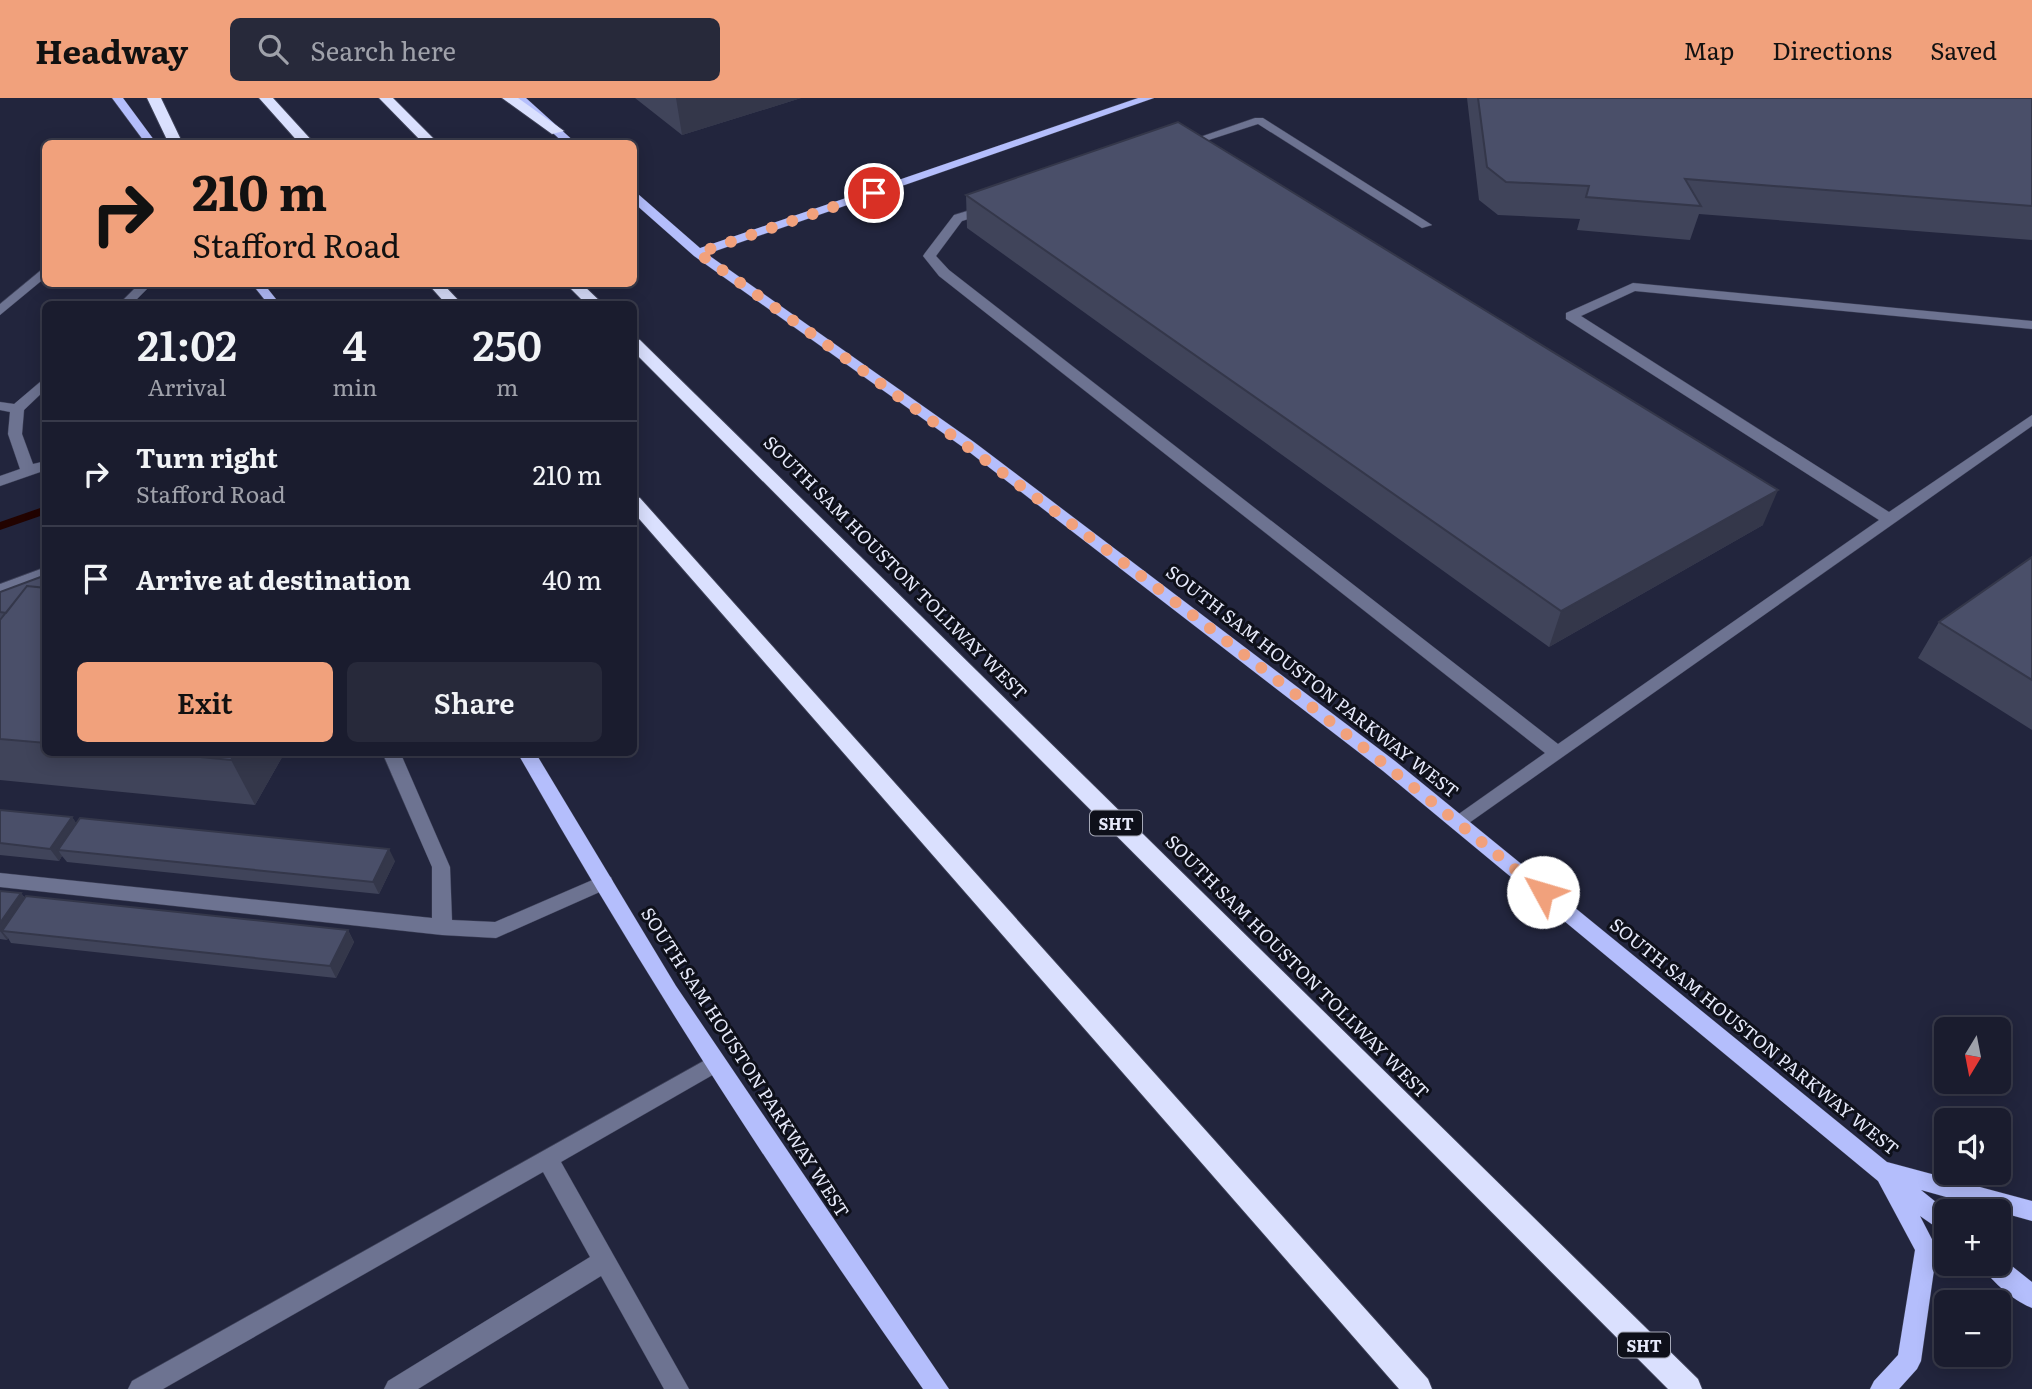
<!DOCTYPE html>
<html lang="en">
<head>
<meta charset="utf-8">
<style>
	body { margin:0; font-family:Literata,serif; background:#27293a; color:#f1f3f6; height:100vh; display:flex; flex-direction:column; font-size:26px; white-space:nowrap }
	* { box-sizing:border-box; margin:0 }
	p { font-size:23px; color:#9fa1aa }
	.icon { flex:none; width:38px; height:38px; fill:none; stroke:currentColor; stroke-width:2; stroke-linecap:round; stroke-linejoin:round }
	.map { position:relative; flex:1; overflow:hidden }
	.panel { position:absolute; left:42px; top:203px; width:595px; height:455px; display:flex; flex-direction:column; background:#1a1c2e; border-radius:10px; box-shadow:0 4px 18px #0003,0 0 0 2px #383a4a }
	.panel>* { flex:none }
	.banner { position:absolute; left:42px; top:42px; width:595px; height:147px; border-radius:10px; box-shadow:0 4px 18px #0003,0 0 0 2px #383a4a; background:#f1a17c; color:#111; overflow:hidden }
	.needle { width:46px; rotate:190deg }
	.tools { position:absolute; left:1934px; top:919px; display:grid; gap:14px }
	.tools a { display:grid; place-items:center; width:77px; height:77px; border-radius:10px; background:#1a1c2e; box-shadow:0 4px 18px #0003,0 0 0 2px #383a4a; font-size:35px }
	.pin { position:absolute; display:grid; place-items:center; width:60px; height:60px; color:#fff; margin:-30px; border:4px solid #fff; border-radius:50%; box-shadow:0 2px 7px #0007 }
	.me { position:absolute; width:77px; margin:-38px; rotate:309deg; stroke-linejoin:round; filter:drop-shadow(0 0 5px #0008) }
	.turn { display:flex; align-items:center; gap:24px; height:147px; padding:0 35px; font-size:32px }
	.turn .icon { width:91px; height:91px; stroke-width:2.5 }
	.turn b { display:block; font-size:49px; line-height:60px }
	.eta { display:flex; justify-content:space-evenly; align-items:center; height:119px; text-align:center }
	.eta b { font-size:42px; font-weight:600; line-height:49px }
	.action { display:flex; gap:14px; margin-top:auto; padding:14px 35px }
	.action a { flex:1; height:80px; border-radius:10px; background:#f1a17c; color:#111; font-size:28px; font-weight:600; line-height:80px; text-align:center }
	.action a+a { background:#27293a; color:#f1f3f6 }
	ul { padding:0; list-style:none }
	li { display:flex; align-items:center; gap:21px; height:105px; padding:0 35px; border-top:2px solid #383a4a }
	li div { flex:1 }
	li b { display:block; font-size:26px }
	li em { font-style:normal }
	header { display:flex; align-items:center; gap:42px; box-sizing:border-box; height:98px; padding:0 35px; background:#f1a17c; color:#111 }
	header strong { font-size:33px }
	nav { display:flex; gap:38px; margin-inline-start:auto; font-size:24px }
	.search { width:490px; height:63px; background:#27293a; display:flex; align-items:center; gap:18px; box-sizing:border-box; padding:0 24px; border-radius:10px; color:#9fa1aa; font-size:26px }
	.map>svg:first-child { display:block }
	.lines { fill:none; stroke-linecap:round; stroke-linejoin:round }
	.stream { fill:#220300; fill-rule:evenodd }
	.minor-casing { stroke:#3d4057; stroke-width:1 }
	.major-casing { stroke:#3d4057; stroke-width:1 }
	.highway-casing { stroke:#3d4057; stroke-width:2 }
	.minor { fill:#6d7391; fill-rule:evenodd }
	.major { fill:#b4befc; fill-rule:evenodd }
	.highway { fill:#dae0fe; fill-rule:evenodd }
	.wall { fill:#40445a }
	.shaded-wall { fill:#34374a }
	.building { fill:#4a4f69; stroke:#34374a; stroke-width:2 }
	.route { stroke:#f1a17c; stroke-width:12; stroke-dasharray:0 21.6 }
	.labels { text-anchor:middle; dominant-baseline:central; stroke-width:6; stroke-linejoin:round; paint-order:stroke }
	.shield { fill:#0e101a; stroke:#a5a8b7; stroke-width:2 }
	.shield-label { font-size:16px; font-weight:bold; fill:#e6e9fa }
	.street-label { font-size:18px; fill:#e6e9fa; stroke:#0e101a }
</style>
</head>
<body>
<header>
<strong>Headway</strong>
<div class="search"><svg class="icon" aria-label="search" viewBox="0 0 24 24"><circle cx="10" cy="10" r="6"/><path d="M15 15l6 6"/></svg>Search here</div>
<nav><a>Map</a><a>Directions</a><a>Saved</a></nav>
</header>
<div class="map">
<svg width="2032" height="1291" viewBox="0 0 2032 1291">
	<rect width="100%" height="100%" fill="#22253d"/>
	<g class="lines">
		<!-- stream -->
		<path class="stream" d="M46 408V416L0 432V424Z"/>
		<!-- minor casing -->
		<g class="minor-casing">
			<path id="minor" d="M1255 20H1263L1432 127 1422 130 1258 26 1187 49 1177 47Z
				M990 106 996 110 994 113 962 123 936 158 949 172 1558 646 1879 422 1566 221V215L1633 185 2032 223V231L1635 193 1581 218 1889 414 2032 317V328L1459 732 1453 730 1450 725 1453 720 1545 655 939 178 923 158 925 155 954 117Z
				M46 168V179L0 217V206Z
				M139 186H152L132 206H119Z
				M46 279V291L24 312 22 336 33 366 46 363V372L0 388V378L20 371 8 336 10 314 0 312V304L14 306Z
				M46 469V480L0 497V486Z
				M382 654H400L450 769 452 822 495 824 604 777 611 779 613 784 611 789 496 840 442 837 0 789V775L432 820V769Z
				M716 956 723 959 726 965 723 971 561 1064 689 1291H664L601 1178 418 1291H384L388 1283 590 1159 543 1074 163 1291H128L132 1283Z"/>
		</g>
		<!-- major casing -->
		<g class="major-casing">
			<path id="major" d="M112 0H123L157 46H146Z
				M514 0H526L577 46H565Z
				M1138 0H1154L707 156 974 344 1395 663 1887 1064 2032 1103V1123L1921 1092 1947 1113 1946 1136 1920 1118 1937 1151 1921 1263 1917 1271 1899 1291H1870L1874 1283 1898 1257 1915 1152 1878 1083 1383 673 964 350 694 158 634 105V96H638L700 150Z
				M252 186H264L280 206H268Z
				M517 654H535L676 888 949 1291H923C778 1085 641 873 517 654Z
				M1998 1157 2032 1184V1210C2016 1204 1988 1182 1982 1166H1998Z"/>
		</g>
		<!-- highway casing -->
		<g class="highway-casing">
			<path id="highway" d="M147 0H161L183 46H169Z
				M259 0H273L315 46H300Z
				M379 0H393L439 46H424Z
				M502 0H518L564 33 552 36Z
				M428 186H443L462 206H446Z
				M566 186H582L603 206H586Z
				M634 240 640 242 1698 1281 1702 1291H1668L634 254Z
				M634 398 640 400 1428 1281 1432 1291H1399L634 415Z"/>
		</g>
		<!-- minor -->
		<use href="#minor" class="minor"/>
		<!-- major -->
		<use href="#major" class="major"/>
		<!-- highway -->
		<use href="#highway" class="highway"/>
	</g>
	<!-- wall -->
	<path class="wall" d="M635 0H801L682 37Z
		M1467 0H2032V142L1699 116 1690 142 1577 132 1580 121 1498 117 1479 102Z
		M966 97 1763 427 1549 549 967 130Z
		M2032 459V632L1918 560 1939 524Z
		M46 477V654H285L255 707 0 682V494Z
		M0 712 72 719 76 725 395 763 379 796 67 764 62 758 59 763 0 757Z
		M0 793 21 795 25 800 348 832 354 844 336 880 11 845 8 840 7 842 0 841Z"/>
	<!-- shaded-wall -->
	<path class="shaded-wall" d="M676 0H801L682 37Z
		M1778 392 1763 427 1549 549 1561 513Z
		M236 654H285L255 707 231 662Z
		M72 719 80 731 58 752 62 758 59 763 50 751Z
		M389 751 395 763 379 796 373 784Z
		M21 795 30 807 2 833 8 840 7 842 0 833V825Z
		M348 832 354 844 336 880 330 868Z"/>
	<!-- building -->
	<path class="building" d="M1478 0H2032V108L1685 81 1701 108 1586 99 1589 88 1506 84 1487 69Z
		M1178 24 1778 392 1561 513 966 97Z
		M2032 459V582L1939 524Z
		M46 477V490L27 488 6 515 0 514V494Z
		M27 488 46 490V645L0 641V522Z
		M148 654H236L231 662Z
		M0 712 72 719 50 751 0 745Z
		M80 720 389 751 373 784 58 752Z
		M0 793 21 795 0 825Z
		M26 798 348 832 330 868 2 833Z"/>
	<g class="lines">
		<!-- route -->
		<path class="route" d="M874 95 698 155C987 359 1270 570 1543 794"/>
	</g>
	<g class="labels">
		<!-- shield labels -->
		<g class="shield">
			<rect x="1090" y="712.5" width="52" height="25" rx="5"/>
			<rect x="1618" y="1234.5" width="52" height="25" rx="5"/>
		</g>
		<g class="shield-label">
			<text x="1116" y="725">SHT</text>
			<text x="1644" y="1247">SHT</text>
		</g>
		<!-- street labels -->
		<g class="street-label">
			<text transform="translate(896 469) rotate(45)">SOUTH SAM HOUSTON TOLLWAY WEST</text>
			<text transform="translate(1313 583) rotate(38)">SOUTH SAM HOUSTON PARKWAY WEST</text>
			<text transform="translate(1298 868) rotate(45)">SOUTH SAM HOUSTON TOLLWAY WEST</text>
			<text transform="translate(1755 938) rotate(39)">SOUTH SAM HOUSTON PARKWAY WEST</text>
			<text transform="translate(746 964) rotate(57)">SOUTH SAM HOUSTON PARKWAY WEST</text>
		</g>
	</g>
</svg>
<div class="tools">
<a><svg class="needle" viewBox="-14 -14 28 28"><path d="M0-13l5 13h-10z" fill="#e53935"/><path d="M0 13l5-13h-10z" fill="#9fa1aa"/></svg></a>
<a><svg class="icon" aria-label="sound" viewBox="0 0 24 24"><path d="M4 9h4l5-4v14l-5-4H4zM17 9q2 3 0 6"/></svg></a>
<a>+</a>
<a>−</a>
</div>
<div class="pin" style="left:874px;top:95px;background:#d93025"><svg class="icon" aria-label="arrive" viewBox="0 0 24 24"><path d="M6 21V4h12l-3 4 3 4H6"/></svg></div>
<svg class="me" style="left:1543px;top:794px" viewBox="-20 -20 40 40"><circle r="19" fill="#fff"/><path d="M0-13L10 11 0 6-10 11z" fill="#f1a17c"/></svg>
<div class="banner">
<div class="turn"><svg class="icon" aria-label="right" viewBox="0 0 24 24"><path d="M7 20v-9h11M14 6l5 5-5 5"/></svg><div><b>210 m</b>Stafford Road</div></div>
</div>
<section class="panel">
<div class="eta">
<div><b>21:02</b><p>Arrival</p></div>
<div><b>4</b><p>min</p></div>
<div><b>250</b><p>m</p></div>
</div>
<ul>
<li><svg class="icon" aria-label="right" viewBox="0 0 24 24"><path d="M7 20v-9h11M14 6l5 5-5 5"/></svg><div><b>Turn right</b><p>Stafford Road</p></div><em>210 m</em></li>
<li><svg class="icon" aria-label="arrive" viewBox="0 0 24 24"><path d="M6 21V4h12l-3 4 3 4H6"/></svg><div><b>Arrive at destination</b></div><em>40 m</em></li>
</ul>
<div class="action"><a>Exit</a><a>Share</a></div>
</section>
</div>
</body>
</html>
